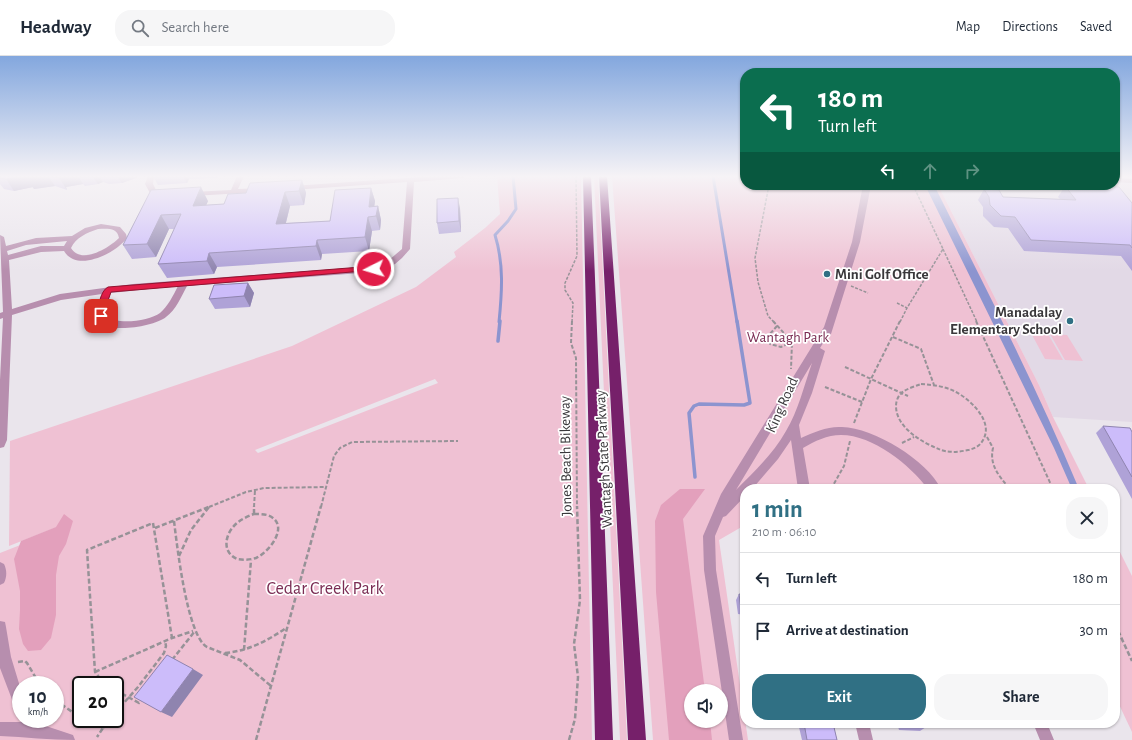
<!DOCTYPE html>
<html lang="en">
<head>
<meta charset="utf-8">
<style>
	body { margin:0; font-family:"Alegreya Sans",sans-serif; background:#f6f6f7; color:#1f2937; height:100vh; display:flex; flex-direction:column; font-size:15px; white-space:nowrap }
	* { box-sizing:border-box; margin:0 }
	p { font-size:13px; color:#747a83 }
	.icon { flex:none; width:22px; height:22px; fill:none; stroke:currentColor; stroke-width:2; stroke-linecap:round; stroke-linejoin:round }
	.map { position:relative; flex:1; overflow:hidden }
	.sheet { position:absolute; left:740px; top:428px; width:380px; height:244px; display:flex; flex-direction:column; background:#fff; border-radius:16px; box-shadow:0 1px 3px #0004 }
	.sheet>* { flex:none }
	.banner { position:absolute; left:740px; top:12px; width:380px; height:122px; border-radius:16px; box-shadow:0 1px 3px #0004; background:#0b6e4f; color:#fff; overflow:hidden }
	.buttons { position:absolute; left:684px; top:628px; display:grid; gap:8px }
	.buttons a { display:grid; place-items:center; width:44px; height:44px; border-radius:50%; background:#fff; box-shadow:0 1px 3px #0004; font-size:20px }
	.speed { position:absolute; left:12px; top:620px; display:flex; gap:8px; font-size:20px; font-weight:700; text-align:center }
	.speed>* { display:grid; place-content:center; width:52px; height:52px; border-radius:50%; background:#fff; box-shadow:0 1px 3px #0004; line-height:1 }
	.speed small { font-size:10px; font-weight:400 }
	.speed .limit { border:2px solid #111; border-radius:6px; background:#fff; color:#111 }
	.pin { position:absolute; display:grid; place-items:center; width:34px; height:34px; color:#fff; margin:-17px; border-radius:8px; box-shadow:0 2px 6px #0006 }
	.me { position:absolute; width:44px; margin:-22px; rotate:265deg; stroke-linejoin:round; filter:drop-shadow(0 0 3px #0008) }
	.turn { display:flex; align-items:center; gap:14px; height:84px; padding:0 12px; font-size:18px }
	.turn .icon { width:52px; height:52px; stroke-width:2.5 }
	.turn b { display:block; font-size:28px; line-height:34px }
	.lanes { display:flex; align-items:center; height:38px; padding:0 12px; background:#0003; justify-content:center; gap:20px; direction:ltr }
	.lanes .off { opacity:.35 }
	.round { display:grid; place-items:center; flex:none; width:42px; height:42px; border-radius:16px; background:#f6f6f7 }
	.summary { display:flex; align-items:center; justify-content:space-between; height:68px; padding:0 12px }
	h1 { font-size:24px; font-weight:700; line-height:30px; color:#307084 }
	.cta { display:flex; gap:8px; margin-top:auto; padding:8px 12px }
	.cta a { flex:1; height:46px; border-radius:16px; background:#307084; color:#fff; font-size:16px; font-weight:700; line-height:46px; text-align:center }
	.cta a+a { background:#f6f6f7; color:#1f2937 }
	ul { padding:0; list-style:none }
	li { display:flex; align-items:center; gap:12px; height:52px; padding:0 12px; border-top:1px solid #e0e1e3 }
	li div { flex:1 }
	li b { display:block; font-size:15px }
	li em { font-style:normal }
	header { display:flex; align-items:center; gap:24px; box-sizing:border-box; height:56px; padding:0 20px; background:#fff; border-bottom:1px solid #e0e1e3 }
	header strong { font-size:19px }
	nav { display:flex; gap:22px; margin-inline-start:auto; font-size:14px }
	.search { width:280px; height:36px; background:#f6f6f7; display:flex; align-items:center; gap:10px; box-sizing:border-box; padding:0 14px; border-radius:16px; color:#747a83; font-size:15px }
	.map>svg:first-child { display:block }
	.built { fill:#e2d9e6 }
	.green { fill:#efc1d3; fill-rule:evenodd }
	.forest { fill:#e3a0bc }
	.water { fill:#8c94cf }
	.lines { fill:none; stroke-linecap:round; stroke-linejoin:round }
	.stream-far1 { stroke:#8c94cf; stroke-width:3 }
	.stream { stroke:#8c94cf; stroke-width:3.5 }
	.path-far2 { stroke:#969297; stroke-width:1.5; stroke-dasharray:3 1.5; stroke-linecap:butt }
	.path-far1 { stroke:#969297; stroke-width:2; stroke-dasharray:4 2; stroke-linecap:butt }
	.path { stroke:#969297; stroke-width:2.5; stroke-dasharray:5 2.5; stroke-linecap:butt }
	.minor { fill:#b78eae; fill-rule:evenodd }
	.highway { fill:#76206a; fill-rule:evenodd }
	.wall { fill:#afa2d7 }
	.shaded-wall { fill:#8f84af }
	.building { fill:#ccbcfa; stroke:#8f84af }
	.route { fill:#e11d48; stroke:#92132f }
	.poi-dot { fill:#307084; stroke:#fff; stroke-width:1.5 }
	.labels { text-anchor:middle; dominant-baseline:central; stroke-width:3.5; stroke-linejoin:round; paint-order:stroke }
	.poi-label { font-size:15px; font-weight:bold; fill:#3a383b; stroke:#fff; text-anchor:start }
	.park-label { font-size:15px; fill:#7a2c53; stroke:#fff }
	.street-label { font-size:15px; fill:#3a383b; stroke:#fff }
	.near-park-label { font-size:18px; fill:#7a2c53; stroke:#fff }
</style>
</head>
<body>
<header>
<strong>Headway</strong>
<div class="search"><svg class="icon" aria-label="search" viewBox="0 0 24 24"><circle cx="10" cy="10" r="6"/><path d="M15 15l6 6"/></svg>Search here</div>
<nav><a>Map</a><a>Directions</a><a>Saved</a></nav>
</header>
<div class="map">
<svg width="1132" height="684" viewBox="0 0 1132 684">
	<rect width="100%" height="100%" fill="#eae5ec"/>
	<!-- built -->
	<path class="built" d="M1115 120H1126L1132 126V366L1053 361 1039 329 938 129H1115Z"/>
	<!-- green -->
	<path class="green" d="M497 120H581L592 684H0V497L71 469 72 465 9 490 10 385 292 290 416 231 456 201 454 196 485 172 500 158ZM435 323 438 327 258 397 255 394ZM21 629H55V663H21ZM81 629H115V663H81Z
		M594 120H598L627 684H620Z
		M612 120H745V129H938L1039 329 1053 361 1089 433H745V469L719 484 748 684H653ZM691 635H721V665H691Z
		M1031 277 1048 278 1063 304 1045 303Z
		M1050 278 1067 279 1083 305 1065 304Z
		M1115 486 1132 520V676L1115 640Z"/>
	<!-- forest -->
	<path class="forest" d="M680 433H705L683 463 705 635H691V665H710L712 684H669L656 536 655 465 661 449Z
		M64 458 73 465 66 488 59 500 56 519V559L51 582 41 594 28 595 23 588 19 573 20 554V535L14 503 21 485 56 471Z"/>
	<!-- water -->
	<path class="water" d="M925 129H934C984 229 1036 329 1079 433H1072L1054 392Z"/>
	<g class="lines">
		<!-- stream-far1 -->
		<path class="stream-far1" d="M713 120 737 266
			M499 266C502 236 504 208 495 179L508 165 516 153 513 120"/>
		<!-- stream -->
		<path class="stream" d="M498 285 500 265
			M695 421 689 357 694 350 699 348 744 349 750 347 737 265"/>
		<!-- path-far2 -->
		<path class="path-far2" d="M769 129 755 202 758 226 768 260 774 266
			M943 193 977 266
			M851 230 868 237
			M897 247 907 252 943 193 913 129
			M572 266 573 247 565 234V227L577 200 576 120
			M900 266 907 252"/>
		<!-- path-far1 -->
		<path class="path-far1" d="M572 265 571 287 576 302 577 451
			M773 265 792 286 791 313
			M976 265 1053 433
			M777 270 769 279 770 288 781 291 792 286
			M893 281 921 293 934 329
			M845 311 908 340
			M921 328C933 329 945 330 956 336 971 344 994 366 983 384 980 390 974 393 968 394 959 396 950 397 941 394 923 387 896 372 896 350 896 344 899 338 904 335 909 332 916 330 921 328Z
			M825 331 862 346
			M854 367 871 323 900 265
			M987 381 993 392C989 409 999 420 1010 433
			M902 387 914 381
			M831 433 844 410 850 385
			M209 451 246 436 264 432 327 431
			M254 451 255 434
			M321 451 334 400 340 392 352 386 458 385"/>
		<!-- path -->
		<path class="path" d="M254 458C258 458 263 458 267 459 291 467 271 495 256 502 250 504 243 504 237 503 221 496 225 477 237 467 242 463 248 460 254 458Z
			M254 458V450
			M174 465C177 489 187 580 207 591L240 604 271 630
			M155 472 211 450
			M179 500 191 474 209 451
			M1115 568 1132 605
			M244 594 251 504
			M225 597C248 595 267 585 286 572
			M172 604 195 575
			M18 606 25 605 27 607 40 629
			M95 616 172 582 193 575
			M105 629 95 616 87 494 153 467 172 582
			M115 634 139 647 141 644
			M55 644 81 662
			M115 657 138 631 164 597 166 590 165 585
			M83 663 103 672 97 681
			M103 672 110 663
			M256 684 321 450
			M569 684 575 663 578 621 574 588 580 544 577 450"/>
		<!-- minor -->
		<path class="minor" d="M148 120H154L153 128 156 134 167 136V140L150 137 145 128Z
			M237 120H244L238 133 260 132 264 134 260 136 192 140 188 138 192 136 231 134Z
			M436 120H466L462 122 414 126 410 193 402 202 395 208 374 216 187 230C181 241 176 254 166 261 155 270 118 276 105 269 101 267 99 263 97 260L98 250 102 238 61 244 12 259 7 384 4 391 0 392V324L3 262 0 263V257L3 256 0 179 4 181 6 190 36 182 72 180 85 172 101 168 120 171 126 178 127 182C116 197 77 217 64 195L41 196 9 204 12 253 60 238 133 228 374 210 389 204 402 193 407 126 292 134 288 132 292 130ZM98 173C107 173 117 171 119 182 109 192 81 209 71 192 76 181 87 177 98 173ZM67 185 64 190H41L8 199 7 195 26 189ZM178 230C173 240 168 250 160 257 149 265 115 270 106 259V250L111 237Z
			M1115 122 1132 123V127L1115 126Z
			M863 129H871L860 186 831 278 827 281 820 292 825 295 812 337 799 369 801 382C814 376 828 370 842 371 874 372 927 404 941 433H928C910 409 873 379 841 379 827 379 815 385 803 392L810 433H798L791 384 778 403 753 432 745 433V440L726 460 723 461 715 480 716 514 743 684H729L704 514 703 480 721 438 824 271 852 186ZM812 307C804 330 798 355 786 375 773 398 754 416 736 434Z
			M0 506 4 508C7 514 7 521 4 527L0 529Z
			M0 565 5 566 6 571 11 601 21 634V656L16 654 0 612Z
			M21 663H36L40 668 73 679 75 684C50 684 25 681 0 680V666H22Z
			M855 667H869L873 684H859Z
			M1033 667H1047L1054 684H1040Z"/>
		<!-- highway -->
		<path class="highway" d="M583 120H591L613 684H595Z
			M599 120H607L646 684H628Z"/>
	</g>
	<!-- wall -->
	<path class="wall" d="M0 120H138L136 122 122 127 109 128 103 126 98 128 85 130 83 128 66 131 67 134 55 130 34 133 33 131 14 135 4 133 0 128Z
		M153 120H218L217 122 189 123 187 127 158 129Z
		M302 124 306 137 304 149 290 150 286 167 330 165 371 132 375 145 374 150H378L381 164 380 174 372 175 369 195 322 198 321 204 217 211 214 218 167 222 158 208 174 173H169L156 201 132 203 123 189 151 134 208 145 206 149 224 148 246 137Z
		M1065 130 1132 147V215L1121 200 1024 195 1008 172 994 171 983 160V151L978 144 984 133 1003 141 1060 143 1058 141Z
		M460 152 461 176 439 178 437 167Z
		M248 227 254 237 250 251 215 253 209 243Z
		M1103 370 1132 376V443L1096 377Z
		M739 538 745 539V559L738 558 736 544Z
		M745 575V588L743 578Z
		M798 667H833L837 684H802Z
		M897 667H925L926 671 920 675 899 674Z"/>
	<!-- shaded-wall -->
	<path class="shaded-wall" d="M25 120 33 131 14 135 6 123Z
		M37 120H48L55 130 34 133 26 121Z
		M58 120H78L83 128 66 131 67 134Z
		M92 120H99L103 126 98 128Z
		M117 120H138L136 122 122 127Z
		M183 120H187L189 123 187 127Z
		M302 124 306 137 304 149 299 135Z
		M201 131 208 145 200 164 193 150Z
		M371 132 375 145 373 161 369 151Z
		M285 136 290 150 282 182 276 168Z
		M458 142 460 152 461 176 459 165Z
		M378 150 381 164 380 174 376 160Z
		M161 159 169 173 156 201 147 188Z
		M368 161 372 175 369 195 365 181Z
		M317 184 322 198 321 204 316 190Z
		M209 197 217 211 214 218 207 205Z
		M248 227 254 237 250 251 244 240Z
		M193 613 203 619 172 661 161 656Z"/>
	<!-- building -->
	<path class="building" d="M0 120H24L6 123 0 122Z
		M25 120H37L26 121Z
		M51 120H59H58L59 122Z
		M302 124 299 135 285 136 276 168 330 165 335 134 371 132 369 151 378 150 376 160 368 161 365 181 317 184 316 190 209 197 207 205 158 208 181 158 161 159 147 188 123 189 151 134 201 131 193 150 224 148 228 138 246 137 250 127Z
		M1065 130 1119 131 1132 147V192L1130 189 1031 184 1015 161 1001 160 990 149 989 141 984 133 999 134 1003 141 1076 144Z
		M458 142 459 165 437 167V143Z
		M248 227 244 240 209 243 214 229Z
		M1103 370 1130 372 1132 376V421Z
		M739 538 745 539V553H741Z
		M167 599 193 613 161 656 134 641Z
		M804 667H833L837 684H807Z
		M904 667H925L926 671H905Z"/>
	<!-- sky -->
	<linearGradient id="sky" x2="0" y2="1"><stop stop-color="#83a7de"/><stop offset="0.56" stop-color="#f6f3f6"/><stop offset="1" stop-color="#f6f3f6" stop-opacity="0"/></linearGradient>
	<rect width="1132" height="215" fill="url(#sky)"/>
	<!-- route -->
	<path class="route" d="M374 210 376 211V214L111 236 106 250 105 260 101 263 97 260C98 252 100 235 108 231Z"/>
	<!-- markers -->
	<g class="poi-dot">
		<circle cx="827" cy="218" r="4"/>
		<circle cx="1070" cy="265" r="4"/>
	</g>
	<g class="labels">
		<!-- poi labels -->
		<g class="poi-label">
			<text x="835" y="218">Mini Golf Office</text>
			<text x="1062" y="256" text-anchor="end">Manadalay<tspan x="1062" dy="17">Elementary School</tspan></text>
		</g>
		<!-- park labels -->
		<g class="park-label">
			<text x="788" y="281">Wantagh Park</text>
		</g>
		<!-- street labels -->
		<g class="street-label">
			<text transform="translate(782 349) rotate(-66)">King Road</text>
			<text transform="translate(566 400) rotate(-91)">Jones Beach Bikeway</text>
			<text transform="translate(604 403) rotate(-93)">Wantagh State Parkway</text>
		</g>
		<!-- near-park labels -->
		<g class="near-park-label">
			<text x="325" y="533">Cedar Creek Park</text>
		</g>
	</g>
</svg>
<div class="buttons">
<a><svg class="icon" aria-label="sound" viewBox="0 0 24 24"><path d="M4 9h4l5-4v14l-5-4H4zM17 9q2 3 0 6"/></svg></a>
</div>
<div class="speed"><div>10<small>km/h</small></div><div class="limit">20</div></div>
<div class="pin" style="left:101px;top:260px;background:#d93025"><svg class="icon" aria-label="arrive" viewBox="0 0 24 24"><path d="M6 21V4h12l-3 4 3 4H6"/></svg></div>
<svg class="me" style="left:374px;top:213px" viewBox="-20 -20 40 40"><circle r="17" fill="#e11d48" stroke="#fff" stroke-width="3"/><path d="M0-11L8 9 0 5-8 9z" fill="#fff"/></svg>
<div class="banner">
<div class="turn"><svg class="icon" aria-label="left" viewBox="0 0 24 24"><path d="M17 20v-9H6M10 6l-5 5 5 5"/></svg><div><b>180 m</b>Turn left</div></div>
<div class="lanes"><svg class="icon" aria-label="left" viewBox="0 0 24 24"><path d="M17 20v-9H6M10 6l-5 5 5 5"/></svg><svg class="icon off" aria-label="ahead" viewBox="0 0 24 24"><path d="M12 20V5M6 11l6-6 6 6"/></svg><svg class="icon off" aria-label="right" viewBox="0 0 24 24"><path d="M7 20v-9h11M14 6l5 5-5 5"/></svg></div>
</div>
<section class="sheet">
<div class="summary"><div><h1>1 min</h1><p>210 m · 06:10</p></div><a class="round"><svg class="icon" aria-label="close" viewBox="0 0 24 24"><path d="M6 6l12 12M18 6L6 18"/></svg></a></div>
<ul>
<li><svg class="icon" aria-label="left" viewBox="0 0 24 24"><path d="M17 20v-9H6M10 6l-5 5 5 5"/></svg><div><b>Turn left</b></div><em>180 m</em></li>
<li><svg class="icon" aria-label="arrive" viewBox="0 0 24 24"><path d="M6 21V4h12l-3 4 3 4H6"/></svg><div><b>Arrive at destination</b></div><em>30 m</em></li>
</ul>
<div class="cta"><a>Exit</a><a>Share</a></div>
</section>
</div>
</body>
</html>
